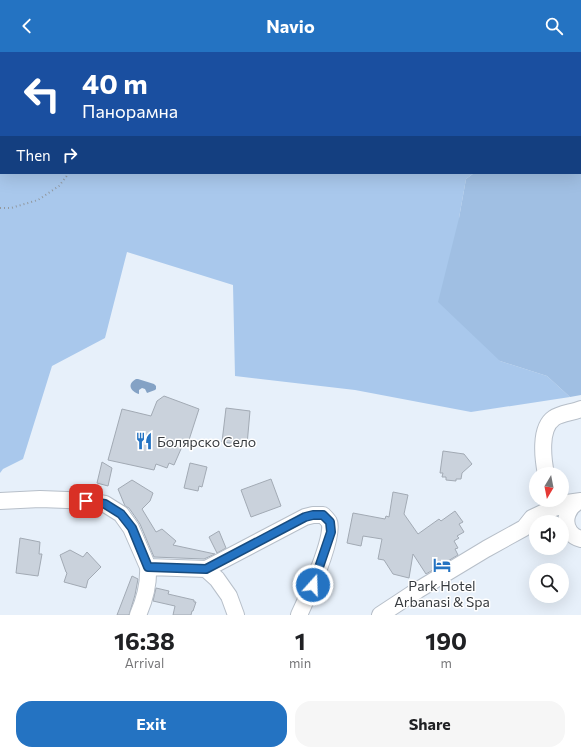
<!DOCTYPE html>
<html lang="en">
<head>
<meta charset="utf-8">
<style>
	body { margin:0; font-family:Commissioner,sans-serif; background:#f6f6f6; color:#202124; height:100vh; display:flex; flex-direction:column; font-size:15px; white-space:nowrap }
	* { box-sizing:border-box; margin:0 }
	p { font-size:13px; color:#757577 }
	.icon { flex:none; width:22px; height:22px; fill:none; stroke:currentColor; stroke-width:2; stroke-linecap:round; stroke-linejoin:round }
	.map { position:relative; height:563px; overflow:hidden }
	.sheet { display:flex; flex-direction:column; background:#fff; flex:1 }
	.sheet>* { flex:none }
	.banner { position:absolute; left:0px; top:0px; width:581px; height:122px; box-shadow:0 4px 16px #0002; background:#1a4fa0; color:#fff; overflow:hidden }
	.needle { width:26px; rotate:190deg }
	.buttons { position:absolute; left:529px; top:415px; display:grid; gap:8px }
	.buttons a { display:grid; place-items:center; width:40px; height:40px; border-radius:50%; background:#fff; box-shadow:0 4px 16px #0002; font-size:20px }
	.pin { position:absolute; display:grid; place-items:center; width:34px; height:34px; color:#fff; margin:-17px; border-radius:8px; box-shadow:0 2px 6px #0006 }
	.me { position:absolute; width:44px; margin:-22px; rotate:20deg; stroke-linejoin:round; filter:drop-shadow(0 0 3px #0008) }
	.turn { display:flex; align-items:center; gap:14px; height:84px; padding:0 16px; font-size:18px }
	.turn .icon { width:52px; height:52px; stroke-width:2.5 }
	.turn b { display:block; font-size:28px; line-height:34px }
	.then { display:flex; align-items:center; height:38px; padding:0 16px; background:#0003; gap:8px; font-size:15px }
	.eta { display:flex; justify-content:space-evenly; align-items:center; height:68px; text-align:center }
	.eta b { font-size:24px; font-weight:700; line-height:28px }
	.primary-button { display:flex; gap:8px; margin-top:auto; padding:8px 16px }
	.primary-button a { flex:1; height:46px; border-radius:16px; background:#2473c2; color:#fff; font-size:16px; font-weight:700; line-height:46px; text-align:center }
	.primary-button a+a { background:#f6f6f6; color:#202124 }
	header { display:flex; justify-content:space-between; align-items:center; height:52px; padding:0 16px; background:#2473c2; color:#fff; font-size:18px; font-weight:700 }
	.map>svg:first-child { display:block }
	.green { fill:#a9c8ec }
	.forest { fill:#a0bfe3 }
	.water { fill:#84a2c5 }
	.building { fill:#cad2dc; stroke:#a2aab4 }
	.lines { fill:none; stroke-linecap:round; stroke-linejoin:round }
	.minor-casing { stroke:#b7bfc9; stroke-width:18 }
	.path { stroke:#9299a0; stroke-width:2; stroke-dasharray:1 3; stroke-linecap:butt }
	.minor { stroke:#fff; stroke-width:16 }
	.route-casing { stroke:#174b7e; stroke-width:10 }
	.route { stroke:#2473c2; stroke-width:7 }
	.labels { text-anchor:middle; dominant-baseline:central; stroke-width:3; stroke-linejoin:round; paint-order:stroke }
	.poi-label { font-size:14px; fill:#373b3f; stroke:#fff; text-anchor:start }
</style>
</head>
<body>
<header><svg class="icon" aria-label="back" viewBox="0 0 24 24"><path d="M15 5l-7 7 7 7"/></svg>Navio<svg class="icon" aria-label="search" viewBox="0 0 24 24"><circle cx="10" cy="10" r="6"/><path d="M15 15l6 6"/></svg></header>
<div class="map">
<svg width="581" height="563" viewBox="0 0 581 563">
	<rect width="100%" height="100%" fill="#e7f0fa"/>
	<!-- green -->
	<path class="green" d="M78 0H347L346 1H77Z
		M0 82H1V121H474L466 127 459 166 500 309 547 324 570 345 471 360 355 338 235 324 233 233 127 200 105 286 52 314 23 407 3 417 0 421Z"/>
	<!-- forest -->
	<path class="forest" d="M0 0H78L77 1H1V82H0Z
		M347 0H489L488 1H346Z
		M564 0H581V343L570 345 547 324 500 309 438 250 459 166 466 127 474 121H580V1H564Z"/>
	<!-- water -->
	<path class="water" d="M136 327H138L154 332 156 334V337L155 338 147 341 145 337 142 336 139 338V342C130 339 127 332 136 327Z"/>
	<!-- building -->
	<path class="building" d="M164 344 199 357 188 391 184 390 174 413 169 411 167 416 156 412 154 418 108 408 122 357 151 364 157 349Z
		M226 356 250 359 247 393 222 390Z
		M443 399 464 402 472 412 462 421 461 427H456V429L446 428V425H442L443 421H440Z
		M102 410 112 416 108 434 97 431Z
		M190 411 207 415 202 435 199 434 198 439 184 436Z
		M271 427 281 454 251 465 241 438Z
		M132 428 153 441 150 449 142 457 156 480 162 477 176 489 173 493 215 502 204 507 154 505 140 472 129 456 125 454 118 437Z
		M393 440 408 443 404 462 418 482 439 467 441 469 455 459 463 470 459 472 464 480 457 484 459 486 454 489 458 496 455 497 458 503 426 522 413 502 409 526 393 522 384 508 378 507 382 487 363 484 361 494 347 491 353 461 385 467 386 464 389 465Z
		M219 479 226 496 217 501 209 485Z
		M20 486 40 490 39 502H42L38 524 16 521Z
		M70 498 83 505 87 500 101 515 88 528 86 536 64 530 67 521 66 520 60 503Z
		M132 524 138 527 135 543 129 563H117Z
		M156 536 169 539 168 542 194 548V550H196L193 559H192L191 563H173L175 554 153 549Z"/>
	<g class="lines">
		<!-- minor casing -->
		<g class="minor-casing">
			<path id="minor" d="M546 422C543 407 539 376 554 366 559 362 574 360 581 357
				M0 449 40 447 67 448 87 449 105 452 121 462 131 476 148 515 206 517 305 465 313 463H323C325 465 328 468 329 470 336 483 306 548 299 563
				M581 449C568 453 562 469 570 480 573 484 577 486 581 487
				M206 517 217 527 229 544 236 563
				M138 563C145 547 149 532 148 515
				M380 563 418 538 486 497 524 476 532 466 549 458 567 451 581 449"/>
		</g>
		<!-- path -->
		<path class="path" d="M207 1 208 0
			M0 156H11L38 148 59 134 69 121"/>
		<!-- minor -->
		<use href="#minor" class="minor"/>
	</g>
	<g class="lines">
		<!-- route casing -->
		<g class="route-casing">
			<path id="route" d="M86 449 105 452 121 462 132 476 148 515 206 517 305 465 313 463H323L330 470 331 480 313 533"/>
		</g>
		<!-- route -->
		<use href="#route" class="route"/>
	</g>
	<!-- icons -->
	<defs>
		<g id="restaurant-bare" transform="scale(1.38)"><path d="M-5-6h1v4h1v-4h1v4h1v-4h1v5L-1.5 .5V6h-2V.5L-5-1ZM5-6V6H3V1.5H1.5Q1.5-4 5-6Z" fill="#2473c2" stroke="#fff" stroke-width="2.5" paint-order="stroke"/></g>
		<g id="hotel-bare" transform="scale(1.38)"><path d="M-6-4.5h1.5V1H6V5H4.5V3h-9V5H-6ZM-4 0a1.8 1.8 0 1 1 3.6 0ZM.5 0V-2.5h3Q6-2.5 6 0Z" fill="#2473c2" stroke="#fff" stroke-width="2.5" paint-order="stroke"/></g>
	</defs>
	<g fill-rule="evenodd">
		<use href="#restaurant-bare" x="144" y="389"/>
		<use href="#hotel-bare" x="442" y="513"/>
	</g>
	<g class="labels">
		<!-- poi labels -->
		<g class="poi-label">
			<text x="157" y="389">Болярско Село</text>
			<text x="442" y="533" text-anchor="middle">Park Hotel<tspan x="442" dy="16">Arbanasi &amp; Spa</tspan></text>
		</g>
	</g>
</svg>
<div class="buttons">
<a><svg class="needle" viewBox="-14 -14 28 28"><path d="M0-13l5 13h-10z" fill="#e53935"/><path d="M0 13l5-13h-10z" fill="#757577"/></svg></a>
<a><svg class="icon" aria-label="sound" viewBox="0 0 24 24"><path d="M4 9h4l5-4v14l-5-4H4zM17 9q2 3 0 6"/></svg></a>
<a><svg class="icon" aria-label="search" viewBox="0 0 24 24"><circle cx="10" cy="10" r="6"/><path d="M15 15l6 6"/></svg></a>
</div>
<div class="pin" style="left:86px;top:449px;background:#d93025"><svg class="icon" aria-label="arrive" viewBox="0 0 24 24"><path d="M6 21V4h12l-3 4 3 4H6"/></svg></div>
<svg class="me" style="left:313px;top:533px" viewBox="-20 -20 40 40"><circle r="17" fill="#2473c2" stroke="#fff" stroke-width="3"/><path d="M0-11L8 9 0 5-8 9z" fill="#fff"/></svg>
<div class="banner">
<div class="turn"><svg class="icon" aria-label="left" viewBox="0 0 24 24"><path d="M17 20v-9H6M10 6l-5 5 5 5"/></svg><div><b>40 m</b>Панорамна</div></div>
<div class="then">Then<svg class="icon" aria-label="right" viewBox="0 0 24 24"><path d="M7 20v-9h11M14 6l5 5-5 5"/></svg></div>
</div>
</div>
<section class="sheet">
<div class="eta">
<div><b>16:38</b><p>Arrival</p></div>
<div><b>1</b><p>min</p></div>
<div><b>190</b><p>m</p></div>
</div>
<div class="primary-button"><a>Exit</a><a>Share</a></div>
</section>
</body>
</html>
